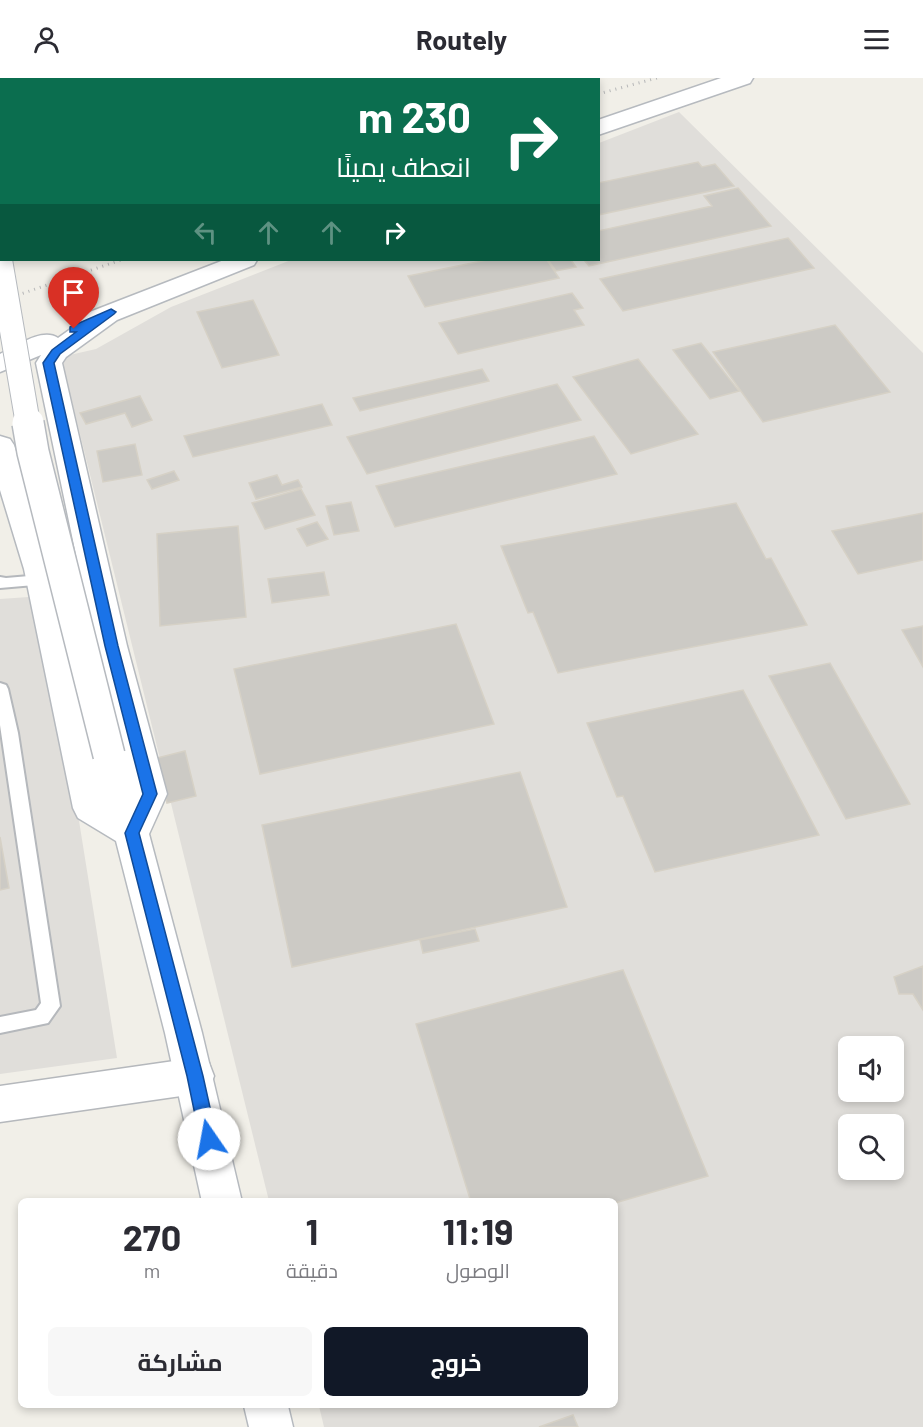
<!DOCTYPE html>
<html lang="ar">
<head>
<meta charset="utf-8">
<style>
	body { margin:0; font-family:Barlow,Cairo,sans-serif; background:#f7f7f7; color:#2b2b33; direction:rtl; height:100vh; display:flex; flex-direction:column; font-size:22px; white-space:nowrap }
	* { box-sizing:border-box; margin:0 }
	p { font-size:20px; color:#7c7c81 }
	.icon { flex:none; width:33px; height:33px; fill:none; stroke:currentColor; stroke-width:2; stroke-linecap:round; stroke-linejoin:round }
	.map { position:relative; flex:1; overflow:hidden; direction:ltr }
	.drawer { position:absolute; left:18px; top:1120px; width:600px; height:210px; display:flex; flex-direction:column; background:#fff; border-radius:9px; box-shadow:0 3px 9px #0003; direction:rtl }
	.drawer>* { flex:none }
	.hud { position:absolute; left:0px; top:0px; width:600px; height:183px; box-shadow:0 3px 9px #0003; direction:rtl; background:#0b6e4f; color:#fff; overflow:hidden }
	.controls { position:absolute; left:838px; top:958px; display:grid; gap:12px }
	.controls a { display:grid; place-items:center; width:66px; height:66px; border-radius:9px; background:#fff; box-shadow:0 3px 9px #0003; font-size:30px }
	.pin { position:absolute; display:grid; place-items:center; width:51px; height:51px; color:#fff; margin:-62px -26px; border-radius:50% 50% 50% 0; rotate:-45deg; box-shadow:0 0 6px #0007 }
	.pin .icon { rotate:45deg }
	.me { position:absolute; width:66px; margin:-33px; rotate:348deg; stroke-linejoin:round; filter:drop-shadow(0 0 4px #0008) }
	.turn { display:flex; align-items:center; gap:21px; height:126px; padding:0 30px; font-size:27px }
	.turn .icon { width:78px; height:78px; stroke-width:2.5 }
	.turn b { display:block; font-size:42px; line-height:51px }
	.lanes { display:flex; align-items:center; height:57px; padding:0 30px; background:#0003; justify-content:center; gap:30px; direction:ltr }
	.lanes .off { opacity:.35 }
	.eta { display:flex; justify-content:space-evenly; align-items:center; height:102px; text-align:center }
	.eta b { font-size:36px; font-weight:700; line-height:42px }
	.primary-button { display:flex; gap:12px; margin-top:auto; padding:12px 30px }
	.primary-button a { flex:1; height:69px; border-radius:9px; background:#111827; color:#fff; font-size:24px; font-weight:700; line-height:69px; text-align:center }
	.primary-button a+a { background:#f7f7f7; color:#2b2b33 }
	header { display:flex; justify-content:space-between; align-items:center; height:78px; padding:0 30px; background:#fff; font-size:27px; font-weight:700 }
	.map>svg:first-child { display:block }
	.industrial { fill:#e0deda; fill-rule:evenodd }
	.building { fill:#cccac5; stroke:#d6d1c6; stroke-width:1.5 }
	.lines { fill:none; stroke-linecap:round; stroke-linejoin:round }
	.lane-casing { stroke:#b5b8bc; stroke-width:4 }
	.street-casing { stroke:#b5b8bc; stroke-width:3 }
	.secondary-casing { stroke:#b6babf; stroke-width:3 }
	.lane { fill:#fff; fill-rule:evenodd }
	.street { fill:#fff; fill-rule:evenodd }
	.secondary { fill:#fff; fill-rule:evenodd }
	.rail { stroke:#b6b7b8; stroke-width:3; stroke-dasharray:1 5; stroke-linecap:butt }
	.secondary-bridge-far1-casing { stroke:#b6babf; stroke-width:26; stroke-linecap:butt }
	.secondary-bridge-casing { stroke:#b6babf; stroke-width:34; stroke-linecap:butt }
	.secondary-bridge-far1 { stroke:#fff; stroke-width:24 }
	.secondary-bridge { stroke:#fff; stroke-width:31 }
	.route { fill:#1a73e8; stroke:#114b97; stroke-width:1.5 }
</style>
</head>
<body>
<header><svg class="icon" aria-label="menu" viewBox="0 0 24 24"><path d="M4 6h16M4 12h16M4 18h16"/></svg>Routely<svg class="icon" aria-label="person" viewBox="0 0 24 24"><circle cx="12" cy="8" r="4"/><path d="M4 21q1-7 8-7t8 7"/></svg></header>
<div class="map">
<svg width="923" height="1349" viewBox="0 0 923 1349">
	<rect width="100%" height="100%" fill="#f1efe8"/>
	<!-- industrial -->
	<path class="industrial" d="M679 34 923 275V1349H324L319 1328H615V1124L269 1123 61 279 96 271 171 229 291 182H598L599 65ZM849 969H894V1014H849ZM849 1047H894V1092H849Z
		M43 518 117 980 0 996V521Z"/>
	<!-- building -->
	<path class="building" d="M698 84 702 89 715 86 734 108 598 137V105Z
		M738 110 771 148 589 188 584 182H598V153L712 128 704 118Z
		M788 160 814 190 623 233 600 201Z
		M487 182H547L559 200 425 229 408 198Z
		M548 182H571L576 189 556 193Z
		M572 215 583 230 574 232 584 247 458 276 439 245Z
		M253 222 279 277 222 290 197 234Z
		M835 247 890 314 763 344 713 274Z
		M701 265 739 313 710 321 673 272Z
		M638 281 698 356 631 376 573 299Z
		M482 291 489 303 360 333 353 320Z
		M557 306 581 342 367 396 347 359Z
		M140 318 152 342 132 349 125 335 86 346 80 335Z
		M322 326 332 347 193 379 184 358Z
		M594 358 617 396 395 449 376 408Z
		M135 366 142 397 103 404 97 373Z
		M174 393 179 402 152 411 147 402Z
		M277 397 282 407 298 402 302 409 256 421 249 405Z
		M301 411 315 437 265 451 252 425Z
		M351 424 359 453 334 457 326 428Z
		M736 425 766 481 771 480 807 547 558 595 533 534 528 535 501 468Z
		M923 435V482L858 496 832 453Z
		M317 444 328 461 307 468 297 451Z
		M238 448 246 539 160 548 157 456Z
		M324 494 329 517 272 525 268 501Z
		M456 546 494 646 260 696 234 591Z
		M923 548V589L902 552Z
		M830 585 910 726 846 741 769 598Z
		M743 612 819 757 655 794 623 718 617 719 587 645Z
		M185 673 196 718 167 725 157 680Z
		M520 694 567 829 292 889 262 747Z
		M0 759 9 810 0 812Z
		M475 851 479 863 423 875 420 862Z
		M923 888V932L913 916H899L894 899Z
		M623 892 708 1098 615 1125 471 1124 416 946Z
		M573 1337 578 1349H539Z"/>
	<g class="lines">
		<!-- lane casing -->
		<g class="lane-casing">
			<path id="lane" d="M41 497 46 498 49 502 46 506 0 510V499L6 500Z
				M0 605 6 607 8 611 18 655 60 928 48 945 0 955V939L36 932 41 925 0 647Z"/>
		</g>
		<!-- street casing -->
		<g class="street-casing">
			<path id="street" d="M195 980 209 985 214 998 209 1011 195 1016 0 1044V1008Z"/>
		</g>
		<!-- secondary casing -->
		<g class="secondary-casing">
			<path id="secondary" d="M721 0H753L750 5 598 57V42Z
				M224 182H257L254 187 117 242 66 279 62 285 127 568 167 716 149 756 202 955 242 1124H202L165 955 116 763 78 740 73 730 24 491 0 412V358L10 361 14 367 54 491 94 673 97 668 109 664 121 668 95 568 36 285 41 277 0 294V276C15 269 42 249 58 260L79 245 82 237Z
				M244 1328H288L293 1349H249Z"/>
		</g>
		<!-- lane -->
		<use href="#lane" class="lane"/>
		<!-- street -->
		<use href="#street" class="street"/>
		<!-- secondary -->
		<use href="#secondary" class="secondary"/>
		<!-- rail -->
		<path class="rail" d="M598 16 657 0
			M0 223 121 182"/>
		<!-- secondary-bridge-far1 casing -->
		<g class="secondary-bridge-far1-casing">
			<path id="secondary-bridge-far1" d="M0 182 28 346"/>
		</g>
		<!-- secondary-bridge casing -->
		<g class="secondary-bridge-casing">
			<path id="secondary-bridge" d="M28 345 33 374 109 677"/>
		</g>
		<!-- secondary-bridge-far1 -->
		<use href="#secondary-bridge-far1" class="secondary-bridge-far1"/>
		<!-- secondary-bridge -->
		<use href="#secondary-bridge" class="secondary-bridge"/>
	</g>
	<!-- route -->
	<path class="route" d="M111 231 116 234 114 236 60 276 54 285 118 568 157 716 139 755 203 998 217 1061 214 1066 209 1068 203 1066 200 1061 187 998 125 755 143 716 105 568 43 285 52 272 76 254H70V249Z"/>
</svg>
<div class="controls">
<a><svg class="icon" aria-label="sound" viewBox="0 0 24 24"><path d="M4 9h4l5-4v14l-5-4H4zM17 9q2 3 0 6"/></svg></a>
<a><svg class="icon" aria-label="search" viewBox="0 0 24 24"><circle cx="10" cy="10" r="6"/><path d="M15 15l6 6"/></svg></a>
</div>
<div class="pin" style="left:74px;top:251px;background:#d93025"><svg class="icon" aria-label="arrive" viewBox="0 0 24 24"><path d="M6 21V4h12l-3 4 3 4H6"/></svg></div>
<svg class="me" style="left:209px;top:1061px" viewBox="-20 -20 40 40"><circle r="19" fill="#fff"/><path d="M0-13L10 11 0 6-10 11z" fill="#1a73e8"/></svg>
<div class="hud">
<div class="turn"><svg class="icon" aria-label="right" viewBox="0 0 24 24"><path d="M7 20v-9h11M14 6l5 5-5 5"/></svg><div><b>230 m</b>انعطف يمينًا</div></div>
<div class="lanes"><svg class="icon off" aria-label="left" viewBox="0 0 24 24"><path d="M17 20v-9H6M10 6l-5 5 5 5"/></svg><svg class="icon off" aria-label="ahead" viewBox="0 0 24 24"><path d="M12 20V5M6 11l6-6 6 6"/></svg><svg class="icon off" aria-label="ahead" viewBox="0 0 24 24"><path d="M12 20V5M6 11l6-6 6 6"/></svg><svg class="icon" aria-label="right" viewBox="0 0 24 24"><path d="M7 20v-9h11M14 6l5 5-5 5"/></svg></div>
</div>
<section class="drawer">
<div class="eta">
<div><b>11:19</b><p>الوصول</p></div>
<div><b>1</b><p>دقيقة</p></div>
<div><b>270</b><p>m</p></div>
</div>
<div class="primary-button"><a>خروج</a><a>مشاركة</a></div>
</section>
</div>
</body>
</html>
